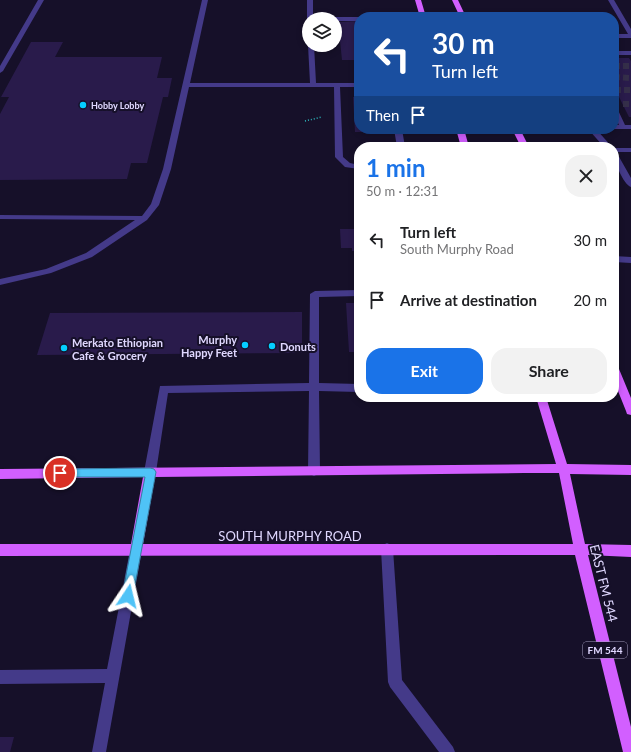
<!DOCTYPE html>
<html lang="en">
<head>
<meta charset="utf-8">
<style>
	body { margin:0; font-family:Lato,sans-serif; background:#f2f2f2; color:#202124; height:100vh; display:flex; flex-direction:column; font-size:15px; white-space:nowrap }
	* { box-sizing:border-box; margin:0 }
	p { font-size:13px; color:#757577 }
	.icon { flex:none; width:22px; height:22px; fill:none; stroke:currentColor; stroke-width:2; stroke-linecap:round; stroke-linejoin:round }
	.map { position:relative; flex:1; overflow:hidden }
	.panel { position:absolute; left:354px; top:142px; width:265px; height:260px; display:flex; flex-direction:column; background:#fff; border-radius:16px; box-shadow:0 2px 6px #0003 }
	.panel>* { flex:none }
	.guide { position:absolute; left:354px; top:12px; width:265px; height:122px; border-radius:16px; box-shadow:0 2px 6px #0003; background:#1a4fa0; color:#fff; overflow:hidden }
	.controls { position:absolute; left:302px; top:12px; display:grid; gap:8px }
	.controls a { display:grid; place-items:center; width:40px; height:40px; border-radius:50%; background:#fff; box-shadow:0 2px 6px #0003; font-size:20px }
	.pin { position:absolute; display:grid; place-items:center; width:34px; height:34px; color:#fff; margin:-17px; border:2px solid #fff; border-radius:50%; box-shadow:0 1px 4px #0007 }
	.me { position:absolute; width:44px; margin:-22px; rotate:10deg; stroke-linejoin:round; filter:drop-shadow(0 0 3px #0008) }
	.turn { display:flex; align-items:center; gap:14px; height:84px; padding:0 12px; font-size:18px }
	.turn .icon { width:52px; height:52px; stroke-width:2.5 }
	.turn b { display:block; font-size:28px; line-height:34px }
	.then { display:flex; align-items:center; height:38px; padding:0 12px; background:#0003; gap:8px; font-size:15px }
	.round { display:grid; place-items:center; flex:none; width:42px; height:42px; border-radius:16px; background:#f2f2f2 }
	.summary { display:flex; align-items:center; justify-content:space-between; height:68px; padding:0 12px }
	h1 { font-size:24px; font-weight:700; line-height:30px; color:#1a73e8 }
	.cta { display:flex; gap:8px; margin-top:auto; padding:8px 12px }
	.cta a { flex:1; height:46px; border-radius:16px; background:#1a73e8; color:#fff; font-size:16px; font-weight:700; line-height:46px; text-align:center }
	.cta a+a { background:#f2f2f2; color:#202124 }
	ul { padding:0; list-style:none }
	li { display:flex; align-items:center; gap:12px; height:60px; padding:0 12px }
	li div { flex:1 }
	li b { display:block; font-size:15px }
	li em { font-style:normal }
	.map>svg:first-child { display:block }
	.building { fill:#291b4b }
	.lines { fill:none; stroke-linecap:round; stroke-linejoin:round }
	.minor-tunnel { stroke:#342e49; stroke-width:6; stroke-dasharray:6 3; stroke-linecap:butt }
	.path { stroke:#2db9be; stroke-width:1.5; stroke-dasharray:1 2; stroke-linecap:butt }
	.minor { fill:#443a89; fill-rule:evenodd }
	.major { fill:#d25fff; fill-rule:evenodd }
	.route { fill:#4fc3f7; stroke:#337fa1 }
	.poi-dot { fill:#04ceff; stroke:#161029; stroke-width:1.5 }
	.labels { text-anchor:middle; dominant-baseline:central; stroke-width:4; stroke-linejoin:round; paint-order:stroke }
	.far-poi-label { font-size:9px; font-weight:bold; fill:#e0d8ff; stroke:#161029; text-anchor:start }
	.shield { fill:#161029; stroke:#a39cbf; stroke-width:1 }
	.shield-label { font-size:10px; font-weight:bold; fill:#e0d8ff }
	.poi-label { font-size:11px; font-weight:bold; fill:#e0d8ff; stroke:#161029; text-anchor:start }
	.near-street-label { font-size:13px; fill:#e0d8ff; stroke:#161029 }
</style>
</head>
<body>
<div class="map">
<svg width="631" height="752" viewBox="0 0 631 752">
	<rect width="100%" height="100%" fill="#161029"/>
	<!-- building -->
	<path class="building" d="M359 21V60H342L338 22Z
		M31 42H63L55 57H162L157 78H172L168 97H163L147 163H131L127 179 0 180V114L9 97H1Z
		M614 58H629L631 61V117H629L614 87Z
		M353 97H359V129H386V132H355Z
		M340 229H359V251H352V248H341Z
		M346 303H359V352H349Z
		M302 312V353L37 355 50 313Z
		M0 737H14L10 752H0Z"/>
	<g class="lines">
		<!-- minor-tunnel -->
		<path class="minor-tunnel" d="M614 66H631
			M614 77 631 78
			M615 90H631
			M623 104H631"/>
		<!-- path -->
		<path class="path" d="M305 121 322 117"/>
		<!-- minor -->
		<path class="minor" d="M38 0H44L3 71 0 73V66Z
			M202 0H208L190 83H310L308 45 309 44V45H314L316 83H359V87H340L343 157 350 163 359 165V169L345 167 335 157 334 87H189L171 169 159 205 147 220 92 257 51 273 0 285V279L46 269 86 253 135 220 0 219V215L142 216 151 204 163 169Z
			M307 0H313V19H309V20L307 19Z
			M608 0H614L631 29V38H614V34H628Z
			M335 17H359V21H335V19H332Z
			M614 51H631V55H614Z
			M614 88 617 89V91L614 92Z
			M614 106 617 108 625 125H631V129H614V125H619L614 115Z
			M394 129H402L405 147H397Z
			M588 129H596L612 147H604Z
			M614 148H631V152H614Z
			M614 153 618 155 631 178V187C623 184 614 161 614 153Z
			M614 256 631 257V263L614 262Z
			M359 290V296L319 297V383L359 384V392L319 391 320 471 318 474 314 476 310 474 308 471 309 391 168 393 156 472 154 475 150 477 146 475 144 472 160 386 309 383 310 294 315 291Z
			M387 543 391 545 393 549 402 680 453 747 455 752H439L390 687 388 682 381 549 383 545Z
			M136 544 140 546 142 550 106 752H92L105 683 0 684V670L107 669 130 550 132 546Z"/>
		<!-- major -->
		<path class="major" d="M415 0H421L426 17H420Z
			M452 0H458L466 17H460Z
			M456 129H464L469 147H461Z
			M512 129H520L529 147H521Z
			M614 365 618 366 619 369 631 398V415L627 414 626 411 614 381Z
			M536 397H546L567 464 631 465V475L570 474 585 544 631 545V557L588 555 631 727V752H623L575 555 0 556V544H131L143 477 0 479V469L556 464ZM524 473H559L573 544H143L155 477Z"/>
	</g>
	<!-- route -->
	<path class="route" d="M150 468 154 469 156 472 133 596 132 599 128 601 124 599 122 596 145 477H60L57 476 55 473 57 470 60 469Z"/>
	<!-- markers -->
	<g class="poi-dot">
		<circle cx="83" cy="105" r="4"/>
		<circle cx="245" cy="345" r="4"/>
		<circle cx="272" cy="346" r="4"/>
		<circle cx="64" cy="348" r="4"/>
	</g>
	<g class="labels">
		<!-- far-poi labels -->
		<g class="far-poi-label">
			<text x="91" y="105">Hobby Lobby</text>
		</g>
		<!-- shield labels -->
		<rect class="shield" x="583" y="642" width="44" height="16" rx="3"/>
		<g class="shield-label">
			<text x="605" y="650">FM 544</text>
		</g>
		<!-- poi labels -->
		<g class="poi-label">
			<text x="237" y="339" text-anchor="end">Murphy<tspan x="237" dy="13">Happy Feet</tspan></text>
			<text x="72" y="342">Merkato Ethiopian<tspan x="72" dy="13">Cafe &amp; Grocery</tspan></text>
			<text x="280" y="346">Donuts</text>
		</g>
		<!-- near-street labels -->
		<g class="near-street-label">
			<text x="290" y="536">SOUTH MURPHY ROAD</text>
			<text transform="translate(604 583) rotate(76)">EAST FM 544</text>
		</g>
	</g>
</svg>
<div class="controls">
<a><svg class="icon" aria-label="layers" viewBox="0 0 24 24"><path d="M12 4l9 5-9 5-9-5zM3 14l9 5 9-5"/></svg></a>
</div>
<div class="pin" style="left:60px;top:473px;background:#d93025"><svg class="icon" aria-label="arrive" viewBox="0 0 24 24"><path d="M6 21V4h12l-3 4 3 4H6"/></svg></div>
<svg class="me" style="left:128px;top:596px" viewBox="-20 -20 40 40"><path d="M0-17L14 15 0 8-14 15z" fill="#4fc3f7" stroke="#fff" stroke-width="4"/></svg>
<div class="guide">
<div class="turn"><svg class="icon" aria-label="left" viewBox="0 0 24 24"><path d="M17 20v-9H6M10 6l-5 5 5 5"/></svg><div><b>30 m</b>Turn left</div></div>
<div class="then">Then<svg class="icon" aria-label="arrive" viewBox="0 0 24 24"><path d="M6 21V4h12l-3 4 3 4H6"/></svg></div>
</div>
<section class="panel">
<div class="summary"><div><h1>1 min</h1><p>50 m · 12:31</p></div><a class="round"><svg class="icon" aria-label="close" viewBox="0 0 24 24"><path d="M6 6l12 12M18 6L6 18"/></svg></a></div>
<ul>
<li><svg class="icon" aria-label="left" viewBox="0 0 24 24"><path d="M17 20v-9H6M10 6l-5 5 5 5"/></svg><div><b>Turn left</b><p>South Murphy Road</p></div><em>30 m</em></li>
<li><svg class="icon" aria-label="arrive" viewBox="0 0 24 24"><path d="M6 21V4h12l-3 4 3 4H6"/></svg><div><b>Arrive at destination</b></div><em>20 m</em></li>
</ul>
<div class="cta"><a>Exit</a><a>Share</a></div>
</section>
</div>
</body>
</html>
